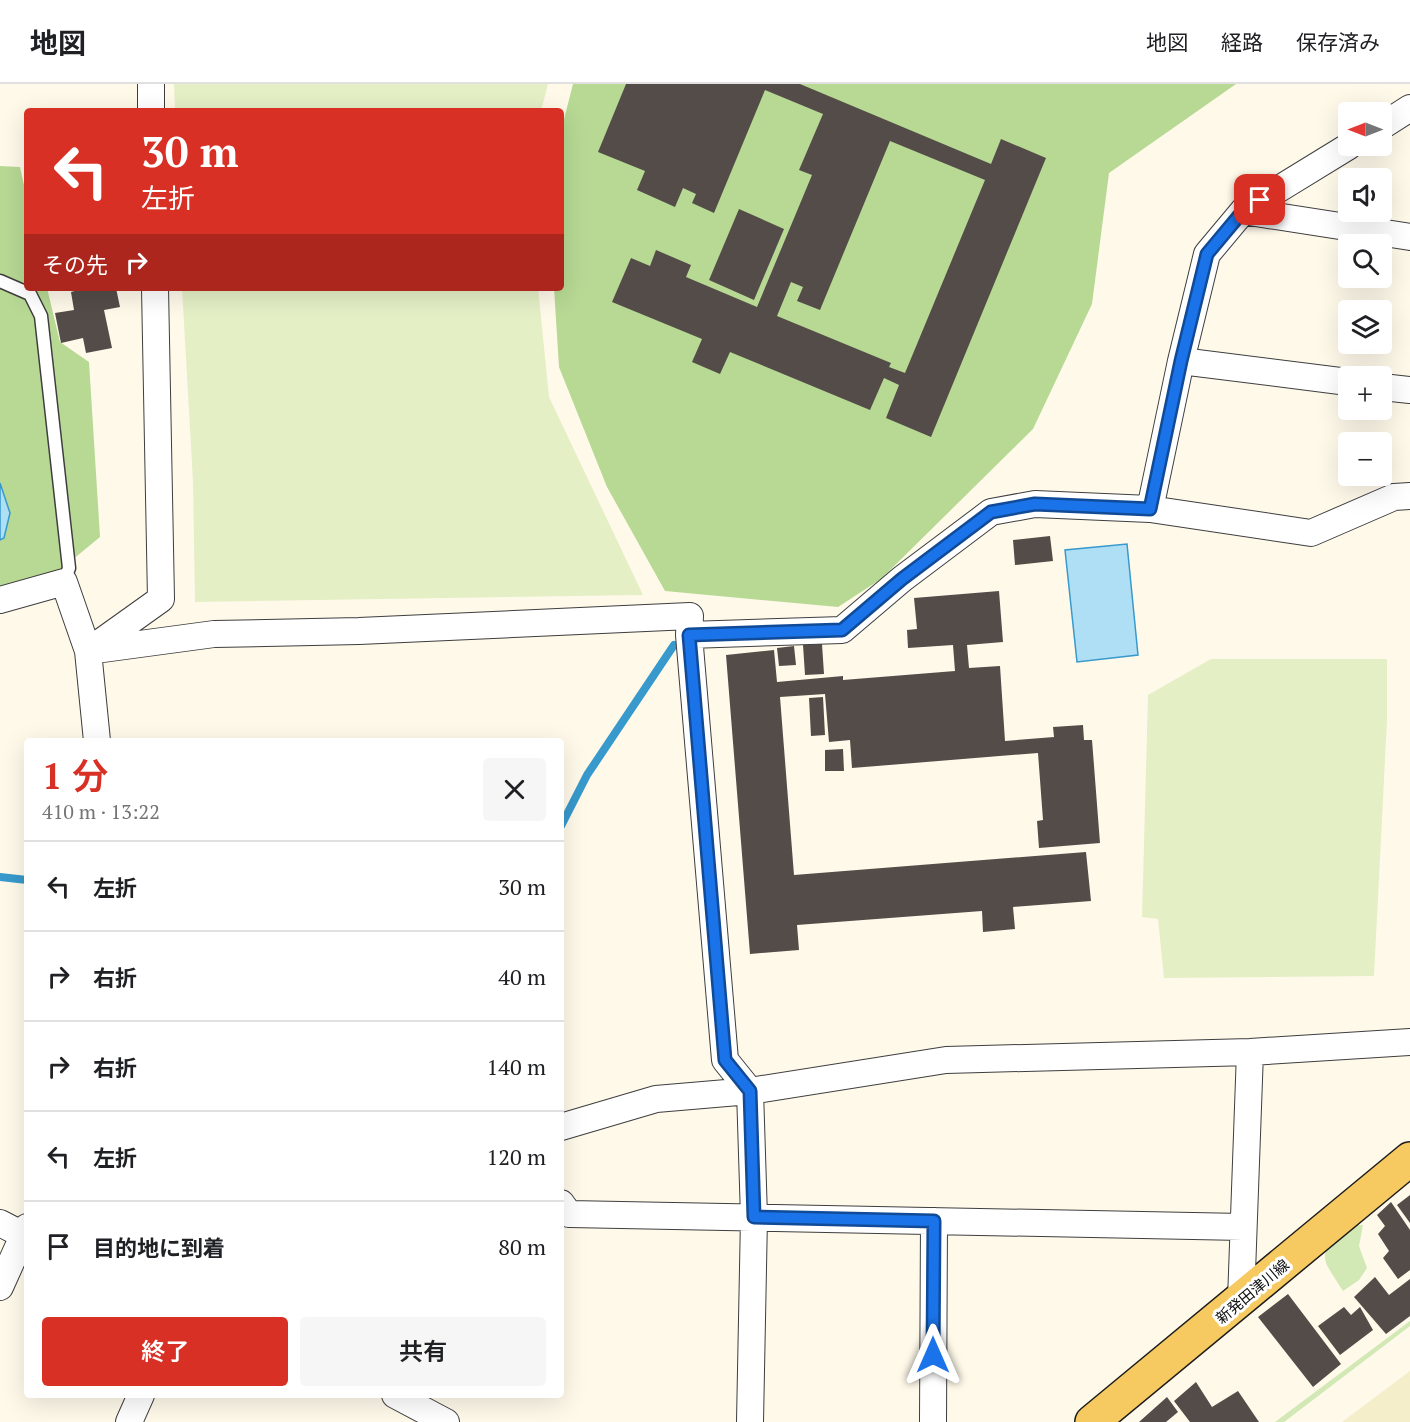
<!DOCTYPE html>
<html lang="ja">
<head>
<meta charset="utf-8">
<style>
	body { margin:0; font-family:"PT Serif","Noto Sans JP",serif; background:#f6f6f6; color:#202124; height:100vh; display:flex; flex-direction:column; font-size:22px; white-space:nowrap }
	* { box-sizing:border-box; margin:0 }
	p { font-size:20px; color:#757577 }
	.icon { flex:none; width:33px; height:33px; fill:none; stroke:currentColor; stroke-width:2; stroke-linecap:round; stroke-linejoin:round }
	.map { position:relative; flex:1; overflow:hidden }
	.drawer { position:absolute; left:24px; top:654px; width:540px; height:660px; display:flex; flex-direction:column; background:#fff; border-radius:6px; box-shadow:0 6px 24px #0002 }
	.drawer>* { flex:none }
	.hud { position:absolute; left:24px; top:24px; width:540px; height:183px; border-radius:6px; box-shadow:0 6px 24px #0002; background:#d93025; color:#fff; overflow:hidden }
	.needle { width:39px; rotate:270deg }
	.controls { position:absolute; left:1338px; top:18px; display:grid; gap:12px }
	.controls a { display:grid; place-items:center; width:54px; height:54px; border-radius:6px; background:#fff; box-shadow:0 6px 24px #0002; font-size:30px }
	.pin { position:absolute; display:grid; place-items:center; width:51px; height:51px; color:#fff; margin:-26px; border-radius:12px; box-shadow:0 3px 9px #0006 }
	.me { position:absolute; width:66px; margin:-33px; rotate:0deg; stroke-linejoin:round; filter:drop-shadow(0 0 4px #0008) }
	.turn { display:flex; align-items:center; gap:21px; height:126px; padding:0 18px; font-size:27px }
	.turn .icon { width:78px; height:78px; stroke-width:2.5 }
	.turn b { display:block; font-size:42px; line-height:51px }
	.then { display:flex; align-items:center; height:57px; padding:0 18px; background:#0003; gap:12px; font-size:22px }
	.round { display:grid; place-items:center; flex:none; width:63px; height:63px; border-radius:6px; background:#f6f6f6 }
	.headline { display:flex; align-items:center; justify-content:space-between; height:102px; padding:0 18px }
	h1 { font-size:36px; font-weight:600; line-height:45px; color:#d93025 }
	.primary-button { display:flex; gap:12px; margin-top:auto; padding:12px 18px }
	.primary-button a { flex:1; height:69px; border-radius:6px; background:#d93025; color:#fff; font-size:24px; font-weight:600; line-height:69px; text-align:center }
	.primary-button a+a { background:#f6f6f6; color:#202124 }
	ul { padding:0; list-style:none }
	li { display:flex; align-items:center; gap:18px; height:90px; padding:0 18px; border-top:2px solid #e0e0e0 }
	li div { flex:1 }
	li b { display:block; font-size:22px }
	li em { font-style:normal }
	header { display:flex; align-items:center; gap:36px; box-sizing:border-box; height:84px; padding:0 30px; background:#fff; border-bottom:2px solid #e0e0e0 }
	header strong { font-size:28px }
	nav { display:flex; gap:33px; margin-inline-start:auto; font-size:21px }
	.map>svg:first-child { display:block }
	.farmland { fill:#f4eecb }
	.green { fill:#d2e8b5 }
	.forest { fill:#b7d994 }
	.pitch { fill:#e4efc6 }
	.water { fill:#afdff5; stroke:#3799cc; stroke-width:1.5 }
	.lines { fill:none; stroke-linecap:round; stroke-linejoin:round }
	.stream { stroke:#3799cc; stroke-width:8 }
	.building { fill:#544c48; fill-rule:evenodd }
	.service-casing { stroke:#3e3e3e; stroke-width:15 }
	.minor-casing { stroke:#3e3e3e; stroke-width:28 }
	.primary-casing { stroke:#1c1c1c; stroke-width:36 }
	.service { stroke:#fff; stroke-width:12 }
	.minor { stroke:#fff; stroke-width:26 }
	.primary { stroke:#f7ca61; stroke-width:33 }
	.route-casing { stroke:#114b97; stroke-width:15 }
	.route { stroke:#1a73e8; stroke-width:10 }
	.labels { text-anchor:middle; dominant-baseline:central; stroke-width:6; stroke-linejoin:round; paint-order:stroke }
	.street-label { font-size:15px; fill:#0b0b0b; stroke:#fff }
</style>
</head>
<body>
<header>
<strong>地図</strong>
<nav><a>地図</a><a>経路</a><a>保存済み</a></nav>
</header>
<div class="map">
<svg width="1410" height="1338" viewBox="0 0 1410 1338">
	<rect width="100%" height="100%" fill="#fff9ea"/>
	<!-- farmland -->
	<path class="farmland" d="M1410 1287V1338H1342Z"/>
	<!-- green -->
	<path class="green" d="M1363 1141 1359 1162 1367 1184 1359 1196 1343 1207C1321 1172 1316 1174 1346 1142Z
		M1410 1237V1242L1284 1338H1275Z"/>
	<!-- forest -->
	<path class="forest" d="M573 0H1236L1109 89 1092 220 1033 345 881 495 838 523 665 507 607 403 559 283 554 204H561V47Z
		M0 82 20 83 27 115V204H47L60 258 89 278 100 453 55 490 0 505V456L4 454 10 429 0 399Z"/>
	<!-- pitch -->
	<path class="pitch" d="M174 0H548L541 27H175Z
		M182 204H538L549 313 643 511 195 518 193 398Z
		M1211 575H1387V636L1374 892 1164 894 1158 835 1142 833 1148 611Z"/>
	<!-- water -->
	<path class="water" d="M0 399 10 429 4 454 0 456Z
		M1127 460 1138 571 1077 578 1065 466Z"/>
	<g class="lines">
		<!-- stream -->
		<path class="stream" d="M561 742 587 691 674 561
			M0 793 27 796"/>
	</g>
	<!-- building -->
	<path class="building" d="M626 0H800L991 80 1001 55 1046 74 931 353 886 334 899 301 884 294 870 326 730 268 720 290 692 278 702 255 612 218 631 174 650 182 656 166 691 181 686 193 757 223 812 91 799 86 823 30 765 6 714 129 692 119 696 110 683 104 675 123 637 106 645 87 598 68ZM890 57 985 96 905 289 889 283 891 279 777 232 791 198 803 203 797 217 820 226Z
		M739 125 784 145 754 216 709 196Z
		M86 204H116L120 223 104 226 112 264 86 269 83 254 61 259 55 229 74 226 71 208Z
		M1050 452 1053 477 1015 481 1013 456Z
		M999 507 1003 558 967 561 969 584 1000 582 1005 657 1054 653 1053 643 1083 641 1084 656H1092L1100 759 1039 764 1037 737 1043 736 1038 669 852 684 850 656 829 658 825 610 780 613 794 791 1086 768 1091 817 1013 823 1015 845 983 848 982 827 797 841 799 866 750 870 726 571 774 566 777 598 843 592V596L955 587 953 561 908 564 907 546 917 545 914 514Z
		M822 560 824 590 805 591 803 561Z
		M794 562 796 581 779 582 777 564Z
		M823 613 825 651 811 652 809 614Z
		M843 665 844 687H825V666Z
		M1410 1111V1139L1397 1121Z
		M1391 1118 1410 1146V1186L1398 1195 1383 1174 1389 1167 1378 1150 1385 1142 1377 1131Z
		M1375 1193 1389 1211 1410 1195V1232L1386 1250 1354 1213Z
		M1288 1210 1341 1280 1313 1303 1258 1233Z
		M1344 1223 1351 1231 1360 1223 1373 1246 1340 1271 1318 1242Z
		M1196 1298 1212 1323 1238 1307 1259 1338H1190L1174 1317Z
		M1167 1313 1178 1328 1166 1338H1139Z"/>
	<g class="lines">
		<!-- service casing -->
		<g class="service-casing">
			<path id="service" d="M0 197 30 210 41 232 69 484 64 498"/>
		</g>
		<!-- minor casing -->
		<g class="minor-casing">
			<path id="minor" d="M151 0V27
				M1382 42 1410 24
				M1243 127 1410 153
				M1181 277 1348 298
				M1382 303 1410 306
				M1150 425 1181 277 1207 170 1243 127 1349 62
				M0 516 64 498 88 567 97 657
				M689 551 842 546 902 495 991 428 1035 420 1150 425 1311 449 1394 413 1410 412
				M91 565 161 515 155 204
				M88 567 214 550 359 547 690 532 689 551 725 976 750 1007 754 1133 750 1338
				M561 1043 656 1015 750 1007 946 976 1250 968 1410 958
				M561 1119 569 1130 1243 1143
				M0 1139 27 1153
				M0 1203 27 1143
				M1241 1216 1250 968
				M395 1311 446 1338
				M129 1338 141 1311
				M933 1338 934 1137"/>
		</g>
		<!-- primary casing -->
		<g class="primary-casing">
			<path id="primary" d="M1092 1338 1410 1075"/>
		</g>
		<!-- service -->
		<use href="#service" class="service"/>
		<!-- minor -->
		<use href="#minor" class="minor"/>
		<!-- primary -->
		<use href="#primary" class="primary"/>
	</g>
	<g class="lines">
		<!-- route casing -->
		<g class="route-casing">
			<path id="route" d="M933 1271 934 1137 754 1133 750 1007 725 976 689 551 842 546 902 495 991 428 1035 420 1150 425 1181 277 1207 170 1243 127 1260 116"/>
		</g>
		<!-- route -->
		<use href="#route" class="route"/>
	</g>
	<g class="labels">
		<!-- street labels -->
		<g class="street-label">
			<text transform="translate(1252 1207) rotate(-40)">新発田津川線</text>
		</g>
	</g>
</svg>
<div class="controls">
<a><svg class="needle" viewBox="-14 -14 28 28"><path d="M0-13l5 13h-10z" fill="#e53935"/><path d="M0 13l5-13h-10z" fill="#757577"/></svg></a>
<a><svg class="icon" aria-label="sound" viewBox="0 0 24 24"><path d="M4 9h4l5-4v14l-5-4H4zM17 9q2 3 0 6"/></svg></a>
<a><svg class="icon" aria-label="search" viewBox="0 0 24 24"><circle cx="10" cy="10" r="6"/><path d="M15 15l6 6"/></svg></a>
<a><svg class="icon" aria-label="layers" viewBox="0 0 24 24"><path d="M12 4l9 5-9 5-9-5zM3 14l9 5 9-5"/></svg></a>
<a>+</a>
<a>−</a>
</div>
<div class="pin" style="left:1260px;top:116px;background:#d93025"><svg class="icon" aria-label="arrive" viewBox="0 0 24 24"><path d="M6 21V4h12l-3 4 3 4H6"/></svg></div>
<svg class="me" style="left:933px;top:1271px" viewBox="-20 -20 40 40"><path d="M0-17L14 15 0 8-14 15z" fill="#1a73e8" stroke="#fff" stroke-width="4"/></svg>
<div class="hud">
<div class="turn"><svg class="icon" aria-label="left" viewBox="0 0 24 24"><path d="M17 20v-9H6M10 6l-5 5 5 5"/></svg><div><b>30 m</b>左折</div></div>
<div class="then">その先<svg class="icon" aria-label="right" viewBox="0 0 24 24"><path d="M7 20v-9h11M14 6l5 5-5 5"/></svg></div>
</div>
<section class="drawer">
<div class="headline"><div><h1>1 分</h1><p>410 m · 13:22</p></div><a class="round"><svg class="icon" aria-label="close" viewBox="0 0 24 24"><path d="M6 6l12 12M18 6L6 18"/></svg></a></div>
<ul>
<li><svg class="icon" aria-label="left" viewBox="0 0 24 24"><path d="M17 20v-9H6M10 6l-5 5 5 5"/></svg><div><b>左折</b></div><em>30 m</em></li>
<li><svg class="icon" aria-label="right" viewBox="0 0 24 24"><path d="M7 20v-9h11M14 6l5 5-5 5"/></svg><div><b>右折</b></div><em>40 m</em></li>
<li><svg class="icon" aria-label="right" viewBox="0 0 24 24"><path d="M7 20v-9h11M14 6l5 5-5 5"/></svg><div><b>右折</b></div><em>140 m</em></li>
<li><svg class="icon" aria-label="left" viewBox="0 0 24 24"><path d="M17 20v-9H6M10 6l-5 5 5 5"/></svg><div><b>左折</b></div><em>120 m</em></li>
<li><svg class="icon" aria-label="arrive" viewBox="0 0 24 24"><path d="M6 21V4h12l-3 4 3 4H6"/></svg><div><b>目的地に到着</b></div><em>80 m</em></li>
</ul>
<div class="primary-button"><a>終了</a><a>共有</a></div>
</section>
</div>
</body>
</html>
